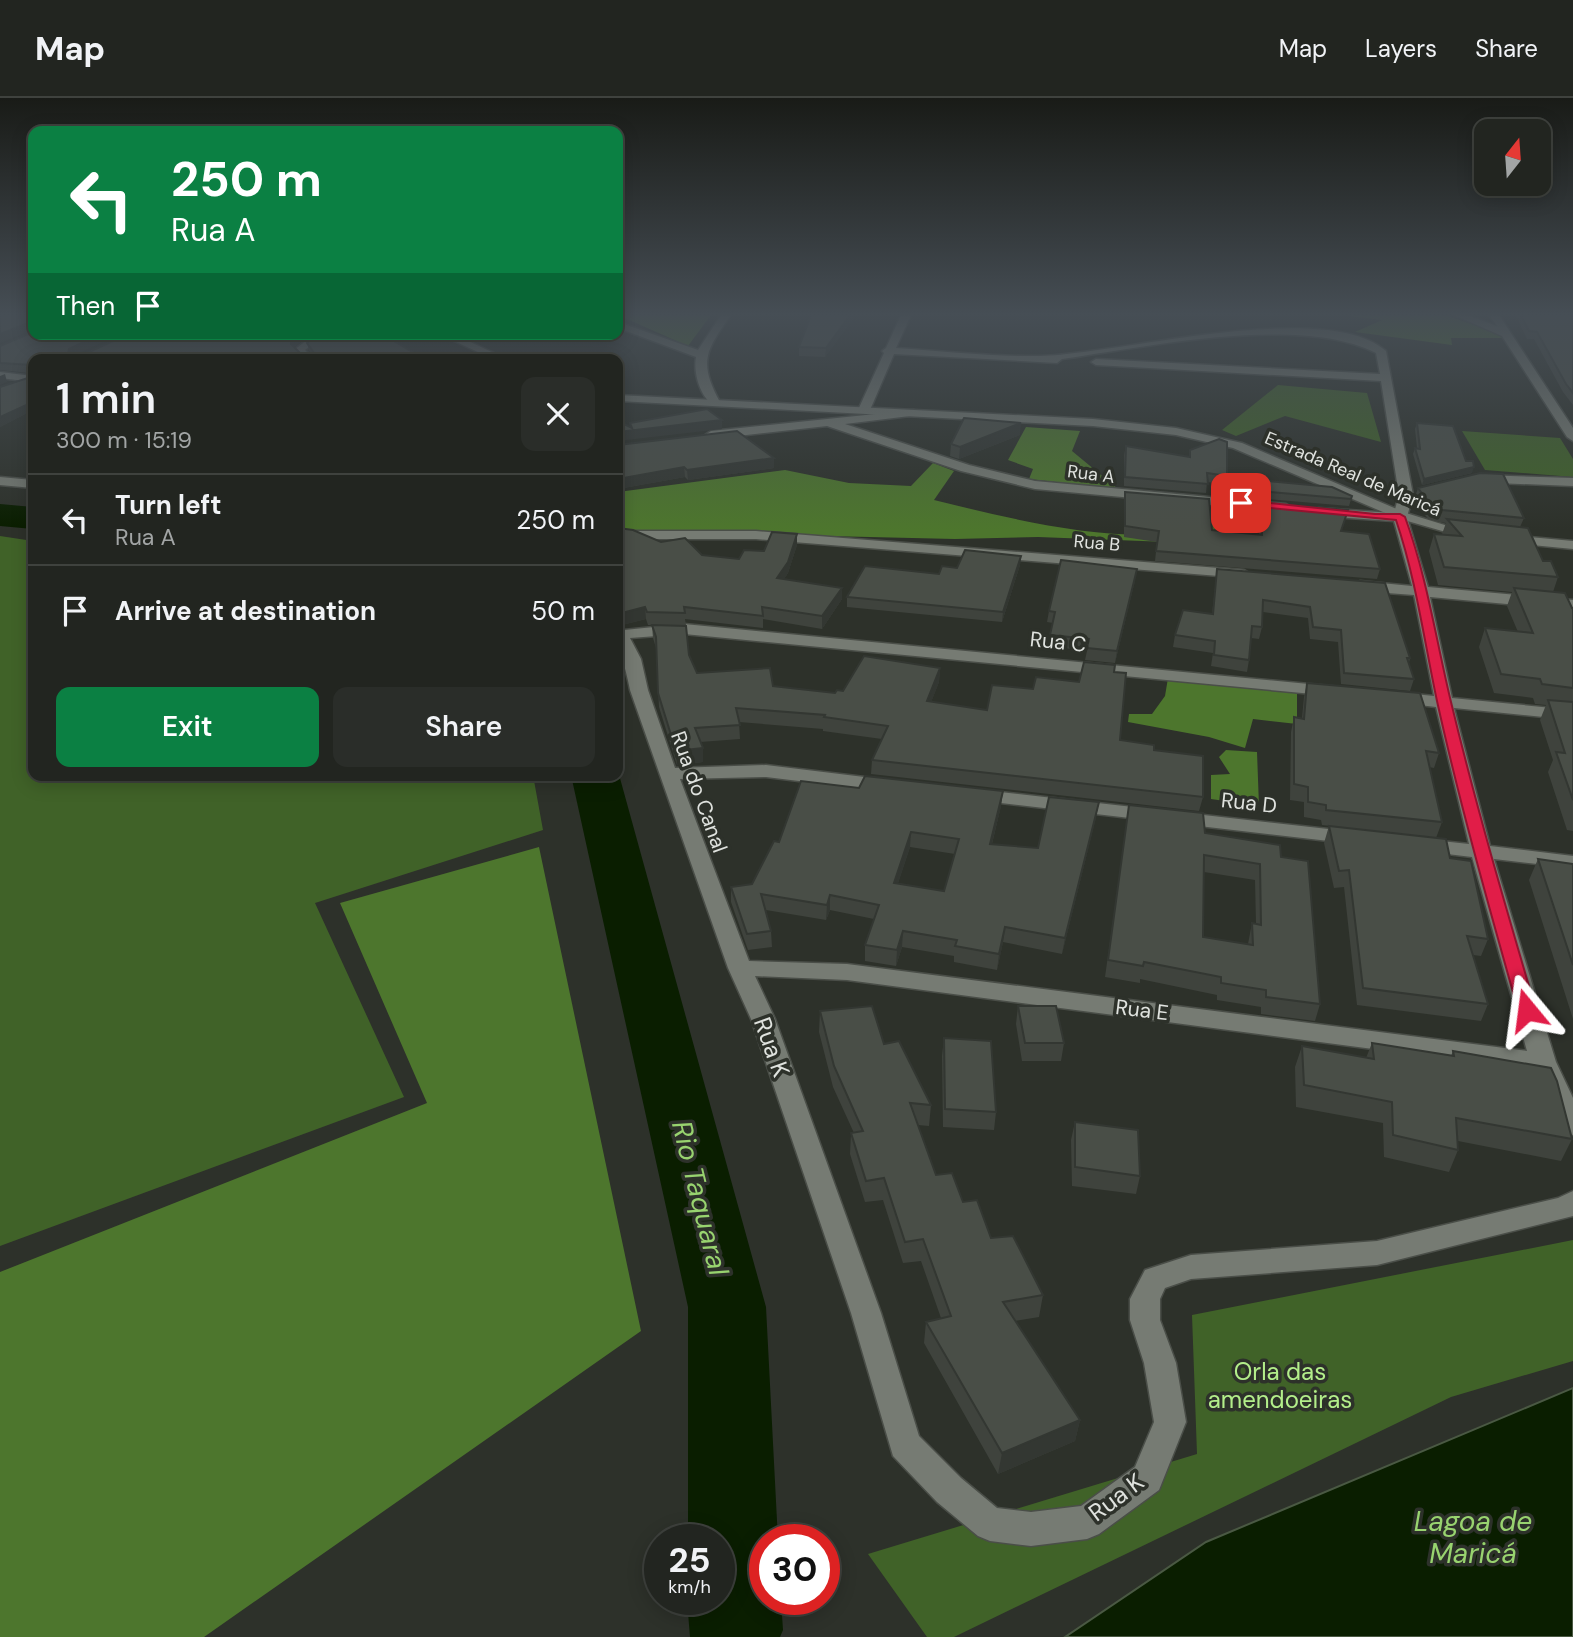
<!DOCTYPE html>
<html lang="en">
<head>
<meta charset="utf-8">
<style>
	body { margin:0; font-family:"DM Sans",sans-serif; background:#2a2d29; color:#f1f3f6; height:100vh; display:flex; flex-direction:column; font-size:26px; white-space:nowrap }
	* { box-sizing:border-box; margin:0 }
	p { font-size:23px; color:#a2a5a5 }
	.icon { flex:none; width:38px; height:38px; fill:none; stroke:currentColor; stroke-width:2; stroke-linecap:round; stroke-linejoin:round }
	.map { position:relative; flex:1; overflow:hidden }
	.details { position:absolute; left:28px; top:256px; width:595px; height:427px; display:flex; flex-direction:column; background:#222520; border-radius:14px; box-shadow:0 4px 18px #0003,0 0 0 2px #3f423e }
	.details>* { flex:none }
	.guide { position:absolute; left:28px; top:28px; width:595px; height:214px; border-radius:14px; box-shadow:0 4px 18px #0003,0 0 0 2px #3f423e; background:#0b8043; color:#fff; overflow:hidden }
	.needle { width:46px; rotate:17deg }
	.fabs { position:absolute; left:1474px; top:21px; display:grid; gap:14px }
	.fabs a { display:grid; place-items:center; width:77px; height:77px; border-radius:14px; background:#222520; box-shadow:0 4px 18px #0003,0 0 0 2px #3f423e; font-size:35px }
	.speed { position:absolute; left:644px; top:1426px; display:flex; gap:14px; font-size:35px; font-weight:700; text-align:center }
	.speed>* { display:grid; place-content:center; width:91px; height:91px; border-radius:50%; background:#222520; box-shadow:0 4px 18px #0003,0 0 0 2px #3f423e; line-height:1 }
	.speed small { font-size:18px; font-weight:400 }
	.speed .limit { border:10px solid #d22; background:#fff; color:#111 }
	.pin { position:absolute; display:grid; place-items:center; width:60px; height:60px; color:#fff; margin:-30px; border-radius:14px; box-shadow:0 4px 10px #0006 }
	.me { position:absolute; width:77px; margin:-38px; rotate:344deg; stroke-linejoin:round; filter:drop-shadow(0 0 5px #0008) }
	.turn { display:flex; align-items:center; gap:24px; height:147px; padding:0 28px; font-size:32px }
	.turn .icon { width:91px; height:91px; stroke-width:2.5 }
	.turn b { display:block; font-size:49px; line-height:60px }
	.then { display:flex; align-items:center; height:66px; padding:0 28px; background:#0003; gap:14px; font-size:26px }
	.round { display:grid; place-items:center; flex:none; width:74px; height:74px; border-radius:14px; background:#2a2d29 }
	.head { display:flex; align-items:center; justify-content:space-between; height:119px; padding:0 28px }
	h1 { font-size:42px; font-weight:600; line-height:52px }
	.primary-button { display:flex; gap:14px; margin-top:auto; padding:14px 28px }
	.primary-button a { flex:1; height:80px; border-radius:14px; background:#0b8043; color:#fff; font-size:28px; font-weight:600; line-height:80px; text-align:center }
	.primary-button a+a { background:#2a2d29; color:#f1f3f6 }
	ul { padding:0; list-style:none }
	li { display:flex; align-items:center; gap:21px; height:91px; padding:0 28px; border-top:2px solid #3f423e }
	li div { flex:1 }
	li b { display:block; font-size:26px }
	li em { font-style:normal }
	header { display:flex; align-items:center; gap:42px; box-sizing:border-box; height:98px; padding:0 35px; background:#222520; border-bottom:2px solid #3f423e }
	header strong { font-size:33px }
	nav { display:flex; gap:38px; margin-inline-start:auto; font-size:24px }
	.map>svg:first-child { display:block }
	.green { fill:#406228 }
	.forest { fill:#4d762d }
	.water { fill:#0a1e00; stroke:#4a5943; stroke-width:2 }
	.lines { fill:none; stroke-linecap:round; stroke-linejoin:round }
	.river { fill:#0a1e00; fill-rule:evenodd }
	.minor-casing { stroke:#4a4e48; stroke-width:3 }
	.secondary-casing { stroke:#4a4e48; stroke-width:3 }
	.minor { fill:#767b73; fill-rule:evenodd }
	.secondary { fill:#767b73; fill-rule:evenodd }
	.wall { fill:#3f433d; fill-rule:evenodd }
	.shaded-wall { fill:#333732 }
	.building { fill:#494e47; stroke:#333732; stroke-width:2; fill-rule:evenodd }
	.route { fill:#e11d48; stroke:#92132f; stroke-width:2 }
	.labels { text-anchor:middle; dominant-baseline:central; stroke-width:7; stroke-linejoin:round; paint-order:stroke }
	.far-street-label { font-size:18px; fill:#e0e3df; stroke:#2d312a }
	.street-label { font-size:21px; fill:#e0e3df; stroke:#2d312a }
	.near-street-label { font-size:24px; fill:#e0e3df; stroke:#2d312a }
	.near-park-label { font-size:24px; fill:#b3ee8a; stroke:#2d312a }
	.near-water-label { font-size:28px; font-style:italic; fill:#98d36f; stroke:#2d312a }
</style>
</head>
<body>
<header>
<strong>Map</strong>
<nav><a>Map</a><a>Layers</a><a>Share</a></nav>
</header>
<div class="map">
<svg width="1573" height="1539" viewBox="0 0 1573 1539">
	<rect width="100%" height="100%" fill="#2d312a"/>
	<!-- green -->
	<path class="green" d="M1278 287 1367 295 1381 344 1285 318 1236 338 1222 332Z
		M1462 333 1560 340 1573 361V379L1485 372Z
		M0 438 33 443V677H533L543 732 315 805 404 999 0 1148Z
		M1573 1142V1263L1451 1299 954 1539H927L868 1456 1197 1356 1192 1217Z"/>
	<!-- forest -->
	<path class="forest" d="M618 217H711L688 248Z
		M1342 217H1446L1510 240H1451L1452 247 1355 234 1382 222Z
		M1026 329 1080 333 1072 353 1118 391 1029 381 1033 371 1008 362Z
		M933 365 954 373 934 402C1024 424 1118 448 1211 431L1216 408 1243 414 1240 437 1168 444 1038 439 955 441 618 433V394L785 372 849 385 911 388Z
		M1168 580 1297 595V626L1253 621 1245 650 1209 639 1128 624 1129 616H1152L1165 598Z
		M1226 652 1257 654 1259 708 1211 701V677L1230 676 1219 659Z
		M539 749 641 1233 204 1539H0V1174L427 1005 340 805Z"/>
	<!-- water -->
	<path class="water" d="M1573 1290V1539H1065L1206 1444Z"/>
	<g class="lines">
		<!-- river -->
		<path class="river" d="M0 406 33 409V431L0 428Z
			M618 673 766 1209 778 1442H765V1502H781L783 1532 780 1539H690L687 1502H719V1442H688V1209L571 677H618Z"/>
		<!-- minor casing -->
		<g class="minor-casing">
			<path id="minor" d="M721 217H731C706 252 698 264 720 304L714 307C700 300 693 274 696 259L618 230V224L698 252Z
				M901 217H911L896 250C944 253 993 259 1040 258 1119 256 1325 200 1386 253L1413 397 1407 419 1428 489 1573 502V512L1430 499 1452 600 1573 612V622L1454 610 1490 748 1573 758V770L1494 761 1556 964 1573 1000V1037L1564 1034 1534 972 847 882 755 878 775 921 881 1215 919 1338 961 1380 997 1410 1031 1414 1081 1408 1135 1369 1154 1324 1144 1265 1130 1222V1201L1145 1172 1191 1157 1377 1143 1558 1100 1573 1093V1118L1377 1167 1191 1181 1165 1190 1160 1201V1222L1176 1265 1186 1324 1159 1392 1099 1436 1087 1441 1031 1448 990 1443 978 1438 937 1404 893 1358 851 1215 751 921 728 870 630 592C626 570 618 551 618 529L624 532 684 526 1340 589 1343 593 1334 598 684 536 630 540 641 561 648 592 675 670 766 667 889 682 899 688 889 694 766 679 680 681 749 863 847 866 1527 953 1472 759 1422 753 1412 747 1422 741 1469 746 1436 609 1394 604 1385 599 1394 594 1434 598 1414 497 1360 493 1352 488 1360 483 1412 488 1394 423 1318 418 1311 414 1318 410 1394 415 1399 397 1381 283 1096 267 1091 264 1096 261 1380 276 1376 255C1299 216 1147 249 1062 261L1057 265 894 256 870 312 860 314 858 312 884 255 882 253 886 250Z
				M1454 217H1467L1497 228 1489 217H1499L1573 330V343L1567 339 1502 238Z
				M315 236H327L305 252 314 261H303L294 252Z
				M439 236H453L507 261H493Z
				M914 312 920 315 918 317 845 326 969 367 1035 383 1286 406 1293 410 1286 414 1035 391 961 373 827 328 711 341 705 337 711 333Z
				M1477 377 1573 380V388L1472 384V378Z
				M0 379 33 382V390L0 387Z
				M618 433H756L1244 472 1251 476 1244 480 756 441H618Z
				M973 691 1355 734 1365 740 1355 746 966 701 963 697Z"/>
		</g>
		<!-- secondary casing -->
		<g class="secondary-casing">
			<path id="secondary" d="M0 274 33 278V284L0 280Z
				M618 297 1093 321 1176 330 1242 345 1406 415 1477 437 1470 441 1397 420 1233 350 1176 337 1093 328 618 303Z
				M1506 437 1573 443V451L1501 444V438Z"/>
		</g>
		<!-- minor -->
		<use href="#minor" class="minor"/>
		<!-- secondary -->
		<use href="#secondary" class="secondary"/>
	</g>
	<!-- wall -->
	<path class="wall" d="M811 217H856L825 259 799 258V249Z
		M1514 217H1573V307L1563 294 1534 241H1527L1517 220Z
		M33 236H119L78 255 85 256 310 236 294 249 301 256 311 255 309 252 307 245 390 241 424 261H33V312L0 329V289L31 279V275L0 272V248Z
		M1417 325 1466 363 1472 375 1422 387 1413 356 1415 350H1417L1415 331Z
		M1020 337 959 361 950 358 951 346Z
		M618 347 774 370 688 382 685 379 618 391Z
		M1126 348 1189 359 1190 352 1227 378 1226 386 1207 384 1206 395 1124 388V357Z
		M1258 382 1352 398 1349 408 1257 400 1256 389Z
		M1418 390 1524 420 1520 429 1543 463 1558 479 1553 494 1573 510V733L1567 732 1548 674 1553 662 1540 622 1546 607 1535 606 1533 600 1494 595 1479 549 1485 530 1518 534 1507 508 1512 494 1438 487 1429 453 1434 436H1442L1446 425 1439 424 1428 421 1414 402Z
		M1125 394 1212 432 1259 437 1258 415 1260 405 1342 433 1380 471 1377 481 1155 463 1157 444 1124 439V404Z
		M618 430 702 457 739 461 764 453 797 436V447L788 475 784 481 842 490V501L822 531 763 521V530L685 521 686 527H648L646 521 618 528Z
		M1021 458 1020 467 1002 524 847 509V499L939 476 957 470Z
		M1217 471 1385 485 1410 560 1409 565 1414 581 1410 593 1341 586 1338 544 1310 541 1308 520 1263 514 1262 529 1259 541 1251 540 1249 562 1247 574 1211 568 1213 555 1173 549 1175 537 1212 516Z
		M1135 482 1115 565 1085 562 1087 553 1048 548 1053 525 1047 524 1049 513Z
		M652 527 689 557 697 575 773 588 835 595 940 570 939 584 931 604 987 612 1033 591 1079 584 1114 574 1120 642 1154 652 1203 699 1199 713 871 676 872 662 882 641 823 633V631L739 624 740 641 700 644 703 650V664L677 667 659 609 656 550 653 540Z
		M1307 585 1439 655 1434 670 1429 669 1442 724 1436 740 1322 727 1321 722 1304 719V704L1290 702 1291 634 1294 619 1302 620 1304 599Z
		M1129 707 1205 735 1281 759 1320 906 1315 923 1261 916V909L1217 902V897L1140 881V885L1105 879ZM1204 774 1255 782 1256 826 1252 825 1248 846 1203 839Z
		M1001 708 992 746 1038 750 1096 719 1062 856 1003 844 997 872 954 864V858L902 849 896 868 865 863V847L874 821 830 812 826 822 766 812 771 833 772 849 748 852 731 804V789L752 786 779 744ZM910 749 955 756 944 793 898 785Z
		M1329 728 1450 760 1488 841 1481 858 1473 857 1488 906 1481 923 1357 907 1344 789 1334 790 1324 745Z
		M1538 761 1573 766V921L1529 782Z
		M1018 908 1064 945 1061 963H1022L1016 926Z
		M820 913 884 946 931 1007 929 1028 918 1027 936 1077 963 1104 991 1140 1043 1197 1039 1219 1015 1223 1080 1322 1075 1343 998 1376 924 1245 926 1224 941 1220 921 1163 903 1165 883 1102 865 1104 850 1056 851 1035H854L833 989 819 934Z
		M944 940 996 1014 994 1032 943 1029 942 958Z
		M1372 945 1451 958 1453 953 1572 1041 1561 1063 1458 1043V1052L1449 1074 1384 1059 1383 1025 1296 1009 1295 969 1302 948 1366 960Z
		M1075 1024 1140 1078 1136 1096 1072 1088 1071 1042Z"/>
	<!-- shaded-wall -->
	<path class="shaded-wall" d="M850 217H856L825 259 826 250Z
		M30 224 32 232 0 245V236Z
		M101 236H119L71 259 68 255 69 251Z
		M299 236H310L292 250 291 246V242Z
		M381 236H410L382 243Z
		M5 276 7 284 0 287V278Z
		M32 303 33 312 0 329V319Z
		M722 322V331L618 343V334Z
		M1021 325 1020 337 959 361 960 349Z
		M774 360V370L688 382 687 372Z
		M684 369 685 379 618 391V381Z
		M1474 369 1472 375 1422 387 1424 381Z
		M797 436V447L788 475 777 492V480Z
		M1021 458 1020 467 1002 524 1003 514Z
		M1137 471 1135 482 1115 565 1117 553Z
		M842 490V501L822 531V518Z
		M645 509 646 521 618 528V516Z
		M940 570 939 584 926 617 927 603Z
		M703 650V664L677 667 676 653Z
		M1003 693 1001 708 988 762 990 746Z
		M1099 704 1096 719 1062 856 1065 840Z
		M911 734 910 749 893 800 894 785Z
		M830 797V812L826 822 827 807Z
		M1005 829 1003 844 997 872 999 856Z
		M903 833 902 849 896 868 897 852Z
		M1080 1322 1075 1343 998 1376 1002 1355Z"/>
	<!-- building -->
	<path class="building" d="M0 217H33V225L30 224 0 236Z
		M811 217H850L826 250 799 249Z
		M1521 217H1573V295L1566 286 1537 234 1529 233Z
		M33 234V236H101L69 251 68 255 85 256 128 236H299L291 242V246L301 256 314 255 307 245 319 236H382L424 261H33V304L0 319V289L31 279 32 267 0 265V248Z
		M707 311 722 322 618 334V328L624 326 632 330 630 325Z
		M964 320 1021 325 960 349 951 346Z
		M1417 325 1453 328 1466 363H1473L1474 369 1424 381 1415 350 1420 351Z
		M737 333 774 360 687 372 684 369 618 381V347Z
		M1219 341 1227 344V378L1207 375 1208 386 1125 379 1126 348 1190 359V352Z
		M1480 375 1503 376 1524 420 1442 412 1432 408 1418 390Z
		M1258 382 1332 389 1352 398 1351 401 1258 393Z
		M1125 394 1209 401 1212 432 1262 437 1260 405 1348 412 1341 433 1369 436 1380 471 1156 453 1159 433 1125 428Z
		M1447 421 1528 430 1543 463H1551L1558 479 1444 469 1434 436 1462 438Z
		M618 430 633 432 661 444 685 440 702 457 739 461 744 452 764 453 772 434 797 436 788 464 777 480 842 490 822 518 762 509 763 518 684 509 685 515 647 514 645 509 618 516Z
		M965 452 1021 458 1003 514 847 499 865 468 939 476 942 468 957 470Z
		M1061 462 1137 471 1117 553 1087 550 1089 541 1050 537 1055 514 1049 513Z
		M1217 471 1385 485 1410 560H1407L1414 581 1344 575 1341 532 1313 529 1310 509 1263 502 1262 529 1252 528 1249 562 1214 557 1215 543 1175 537 1183 512 1213 516Z
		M1514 490 1565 495 1572 510H1573V590L1542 586 1540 581 1501 576 1485 530 1533 535Z
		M652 527 686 528 689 557 697 575 770 570 773 588 835 595 837 592 843 593 864 558 940 570 927 603 987 612 992 587 1033 591 1036 579 1079 584 1084 564 1115 567 1114 574 1126 575 1120 642 1154 647V652L1203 658V699L872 662 888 628 824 619 825 617 736 610 740 627 695 630 703 650 676 653 658 595 656 539Z
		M1307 585 1420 595 1439 655 1426 653 1442 724 1326 712V707L1308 704V689L1294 686V619L1304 621Z
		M1548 602 1573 604V702L1556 654 1565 655Z
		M865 678 1003 693 990 746 1038 750 1049 699 1099 704 1065 840 1005 829 999 856 955 848 957 842 903 833 897 852 865 847 879 807 830 797 827 807 761 796 771 833 747 836 731 789 752 786 774 743 779 744 801 683 859 690ZM911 734 959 741 944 793 894 785Z
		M1129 707 1203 715 1205 735 1280 747 1281 759 1308 763 1320 906 1266 899V892L1221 885V879L1144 864 1143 868 1108 862ZM1204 757 1260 766 1261 827 1252 825 1253 847 1203 839Z
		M1329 728 1446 741 1450 760 1471 763 1488 841 1467 838 1488 906 1363 890 1349 772 1339 773Z
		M1538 761 1573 766V867Z
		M872 908 884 946 899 943 931 1007 910 1005 936 1077 952 1075 963 1104 977 1102 991 1140 1013 1138 1043 1197 1003 1204 1080 1322 1002 1355 926 1224 951 1218 923 1141 905 1144 884 1080 866 1083 851 1035 863 1033 834 968 820 913Z
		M1018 908H1056L1064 945H1025Z
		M944 940 991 943 996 1014 945 1011Z
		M1372 945 1454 958 1453 953 1551 970 1557 983 1572 1041 1456 1020 1458 1052 1393 1037 1392 1004 1304 987 1302 948 1374 961Z
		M1075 1024 1138 1032 1140 1078 1075 1069Z"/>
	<!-- sky -->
	<linearGradient id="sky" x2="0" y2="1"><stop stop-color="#191b17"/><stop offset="0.5" stop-color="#464e55"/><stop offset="1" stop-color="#464e55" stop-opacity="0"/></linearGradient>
	<rect width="1573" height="432" fill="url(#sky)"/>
	<!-- route -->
	<path class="route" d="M1241 402 1375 416H1400L1405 419C1427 479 1436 542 1451 604 1476 708 1506 810 1536 912L1534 916H1521L1518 912C1489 809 1460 707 1437 603 1424 542 1416 481 1396 422L1238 407V403Z"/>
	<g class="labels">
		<!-- far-street labels -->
		<g class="far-street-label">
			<text transform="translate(1091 376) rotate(7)">Rua A</text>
			<text transform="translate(1353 376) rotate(23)">Estrada Real de Maricá</text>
			<text transform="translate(1097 445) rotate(5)">Rua B</text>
		</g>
		<!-- street labels -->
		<g class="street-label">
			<text transform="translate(1058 544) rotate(6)">Rua C</text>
			<text transform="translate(699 694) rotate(70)">Rua do Canal</text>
			<text transform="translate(1249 705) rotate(6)">Rua D</text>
			<text transform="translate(1142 912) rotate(7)">Rua E</text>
		</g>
		<!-- near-street labels -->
		<g class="near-street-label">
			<text transform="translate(772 949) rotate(70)">Rua K</text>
			<text transform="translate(1116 1399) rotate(-37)">Rua K</text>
		</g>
		<!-- near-park labels -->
		<g class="near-park-label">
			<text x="1280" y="1273">Orla das<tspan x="1280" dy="28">amendoeiras</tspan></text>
		</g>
		<!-- near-water labels -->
		<g class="near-water-label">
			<text transform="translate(700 1100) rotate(76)">Rio Taquaral</text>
			<text x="1473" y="1423">Lagoa de<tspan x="1473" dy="32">Maricá</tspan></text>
		</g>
	</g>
</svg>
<div class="fabs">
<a><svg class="needle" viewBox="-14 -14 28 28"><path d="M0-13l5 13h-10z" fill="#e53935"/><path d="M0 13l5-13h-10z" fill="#a2a5a5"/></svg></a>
</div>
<div class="speed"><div>25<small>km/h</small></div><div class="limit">30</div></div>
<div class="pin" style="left:1241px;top:405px;background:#d93025"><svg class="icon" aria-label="arrive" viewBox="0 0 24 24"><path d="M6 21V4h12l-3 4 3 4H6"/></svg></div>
<svg class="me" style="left:1527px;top:912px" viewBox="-20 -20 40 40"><path d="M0-17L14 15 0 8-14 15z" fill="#e11d48" stroke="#fff" stroke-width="4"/></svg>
<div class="guide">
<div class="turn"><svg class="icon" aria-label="left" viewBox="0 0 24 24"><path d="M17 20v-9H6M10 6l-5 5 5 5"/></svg><div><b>250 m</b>Rua A</div></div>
<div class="then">Then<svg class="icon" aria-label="arrive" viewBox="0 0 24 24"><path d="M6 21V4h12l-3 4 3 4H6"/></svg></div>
</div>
<section class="details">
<div class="head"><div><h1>1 min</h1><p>300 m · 15:19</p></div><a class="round"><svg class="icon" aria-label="close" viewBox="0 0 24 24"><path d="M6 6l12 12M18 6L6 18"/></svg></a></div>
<ul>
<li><svg class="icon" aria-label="left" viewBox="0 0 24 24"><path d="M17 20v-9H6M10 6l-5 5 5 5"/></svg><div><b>Turn left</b><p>Rua A</p></div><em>250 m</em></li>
<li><svg class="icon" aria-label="arrive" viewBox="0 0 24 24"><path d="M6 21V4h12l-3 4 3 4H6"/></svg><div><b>Arrive at destination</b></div><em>50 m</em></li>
</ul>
<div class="primary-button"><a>Exit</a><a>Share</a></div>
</section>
</div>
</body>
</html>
